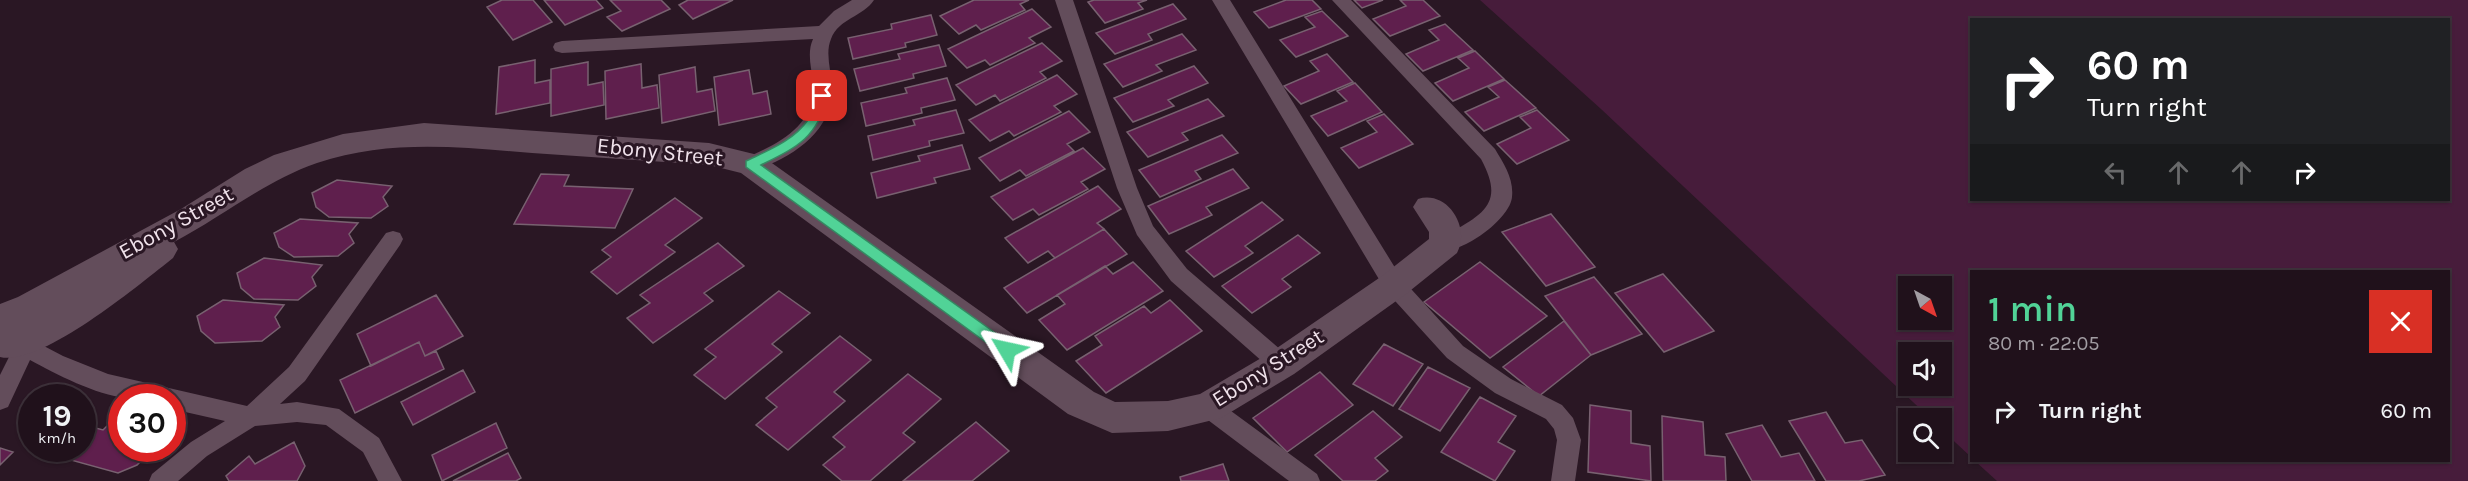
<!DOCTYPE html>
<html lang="en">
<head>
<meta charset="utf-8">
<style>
	body { margin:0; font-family:Karla,sans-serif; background:#2d1f28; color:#f1f3f6; height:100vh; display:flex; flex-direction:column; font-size:22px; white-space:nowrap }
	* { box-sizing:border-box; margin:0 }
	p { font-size:20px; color:#a29da3 }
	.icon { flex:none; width:33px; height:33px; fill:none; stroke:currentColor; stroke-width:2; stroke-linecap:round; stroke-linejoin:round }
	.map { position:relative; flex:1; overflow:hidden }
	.side { position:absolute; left:1970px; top:270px; width:480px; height:192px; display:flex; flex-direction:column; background:#20111b; border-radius:0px; box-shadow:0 2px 4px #0004,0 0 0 2px #3d313a }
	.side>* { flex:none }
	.banner { position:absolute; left:1970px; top:18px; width:480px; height:183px; border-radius:0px; box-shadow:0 2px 4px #0004,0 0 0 2px #3d313a; background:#202124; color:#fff; overflow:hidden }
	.needle { width:39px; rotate:140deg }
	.fabs { position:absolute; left:1898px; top:276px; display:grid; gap:12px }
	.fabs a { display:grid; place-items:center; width:54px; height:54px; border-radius:0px; background:#20111b; box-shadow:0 2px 4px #0004,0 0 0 2px #3d313a; font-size:30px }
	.speed { position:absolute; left:18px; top:384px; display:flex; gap:12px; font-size:30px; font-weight:700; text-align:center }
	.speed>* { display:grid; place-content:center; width:78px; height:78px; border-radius:50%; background:#20111b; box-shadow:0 2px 4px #0004,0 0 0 2px #3d313a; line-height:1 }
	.speed small { font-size:15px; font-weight:400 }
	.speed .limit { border:9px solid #d22; background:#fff; color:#111 }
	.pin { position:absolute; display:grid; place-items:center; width:51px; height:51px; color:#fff; margin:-26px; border-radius:12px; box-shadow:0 3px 9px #0006 }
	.me { position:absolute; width:66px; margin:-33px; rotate:306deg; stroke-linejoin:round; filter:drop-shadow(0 0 4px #0008) }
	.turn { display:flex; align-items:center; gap:21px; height:126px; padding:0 18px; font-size:27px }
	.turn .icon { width:78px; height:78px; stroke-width:2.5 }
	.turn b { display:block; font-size:42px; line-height:51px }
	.lanes { display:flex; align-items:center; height:57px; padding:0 18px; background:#0003; justify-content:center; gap:30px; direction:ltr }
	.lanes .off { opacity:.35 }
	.round { display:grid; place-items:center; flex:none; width:63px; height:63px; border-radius:0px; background:#2d1f28 }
	.summary { display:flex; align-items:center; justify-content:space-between; height:102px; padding:0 18px }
	h1 { font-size:36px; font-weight:600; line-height:45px; color:#51d397 }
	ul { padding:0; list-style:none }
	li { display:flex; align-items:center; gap:18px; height:78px; padding:0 18px }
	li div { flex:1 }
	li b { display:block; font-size:22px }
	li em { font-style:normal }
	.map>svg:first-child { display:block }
	.green { fill:#471c3b; fill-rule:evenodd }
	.building { fill:#5f1f4d; stroke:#786170; stroke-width:1.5 }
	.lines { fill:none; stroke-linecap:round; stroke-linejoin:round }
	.lane { fill:#634d5b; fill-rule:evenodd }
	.street { fill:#634d5b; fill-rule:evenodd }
	.route { fill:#51d397; stroke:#358962; stroke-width:1.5 }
	.labels { text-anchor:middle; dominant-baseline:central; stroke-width:6; stroke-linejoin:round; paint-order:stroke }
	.street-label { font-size:22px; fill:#f0e2eb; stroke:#2a1724 }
</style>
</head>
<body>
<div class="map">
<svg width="2468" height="481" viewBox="0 0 2468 481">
	<rect width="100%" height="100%" fill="#2a1724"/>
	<!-- green -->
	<path class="green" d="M1480 0H2468V481H1997L1975 461 2448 460V272H1971V457L1941 429V418H1930L1601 109ZM1971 20H2448V200H1971ZM1908 286H1941V320H1908ZM1908 352H1941V386H1908Z"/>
	<!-- building -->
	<path class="building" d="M502 0H533L552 22 513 40 487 7Z
		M544 0H596L603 8 565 25Z
		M610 0H661L670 9 622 31 607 17 621 11Z
		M688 0H733L693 19 679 5Z
		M974 0H1029L1020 4 1025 10 981 30 976 25 959 34 940 16Z
		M1094 0H1147L1138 3 1143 9 1105 23 1088 2Z
		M1286 0H1312L1321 9 1269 28 1254 12Z
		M1354 0H1383L1362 8Z
		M1400 0H1423L1440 16 1390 36 1373 19 1406 6Z
		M1173 4 1186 19 1148 34 1152 40 1115 54 1096 33Z
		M1032 9 1051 27 1029 38 1035 43 990 65 985 60 967 68 948 49Z
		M1322 11 1348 36 1296 57 1280 40 1315 27 1305 17Z
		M931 15 937 35 905 43 906 47 853 59 848 38 892 29 891 24Z
		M1445 24 1473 50 1423 71 1406 54 1439 40 1429 30Z
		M1182 34 1196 50 1156 65 1162 71 1123 87 1104 64Z
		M1042 43 1062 61 1040 72 1046 78 1000 101 995 95 976 105 956 85Z
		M939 45 946 66 913 74 914 78 860 91 854 69 900 59 898 54Z
		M1475 51 1504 79 1453 101 1435 83 1469 68 1458 58Z
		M1327 54 1353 82 1301 104 1284 86 1319 71 1310 61Z
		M535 60V83L550 80V103L496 114 499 67Z
		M588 62V85L603 82 604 105 551 116V69Z
		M641 64 642 88 657 85 659 108 606 119 605 71Z
		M1194 66 1208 83 1168 100 1174 106 1133 122 1114 98Z
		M695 67 697 92 712 89 715 111 662 123 659 75Z
		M749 70 753 94 767 91 771 114 719 125 714 77Z
		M1057 75 1077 94 1054 106 1061 112 1014 136 1009 131 990 141 969 120Z
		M947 78 955 100 921 108 922 113 866 126 861 103 907 93 905 88Z
		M1505 80 1536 108 1484 131 1465 112 1499 97 1488 87Z
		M1355 83 1382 112 1328 136 1311 116 1347 101 1337 91Z
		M1208 99 1224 116 1182 133 1188 140 1148 157 1127 132Z
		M956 110 964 133 929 141 930 146 873 160 868 136 915 125 913 120Z
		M1537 110 1569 140 1517 164 1497 144 1531 128 1520 117Z
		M1069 111 1090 132 1067 144 1074 151 1026 176 1020 170 1000 181 979 158Z
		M1384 114 1413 144 1359 168 1341 148 1377 132 1367 121Z
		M1222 135 1238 153 1195 171 1201 179 1160 197 1139 170Z
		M962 145 970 169 934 178 936 183 877 198 871 173 920 161 918 156Z
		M1083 148 1105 169 1081 182 1088 189 1039 215 1033 209 1013 220 991 197Z
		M1233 169 1249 188 1206 207 1212 215 1169 234 1148 206Z
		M541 174 569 175 564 186 633 189 615 228 514 224Z
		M337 180 392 186 383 197 388 206 371 218 329 217 316 207 312 193Z
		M1098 186 1121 209 1097 223 1104 229 1055 258 1048 251 1028 263 1005 238Z
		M675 198 702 218 665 245 675 252 617 294 591 272 611 257 602 250Z
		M1262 202 1283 220 1245 246 1253 253 1214 277 1186 251Z
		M1551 214 1595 267 1546 286 1502 232Z
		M300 219 358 223 349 234 354 243 338 256 294 257 279 247 274 233Z
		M1104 229 1127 254 1027 313 1004 288Z
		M1298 235 1320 253 1282 279 1291 287 1252 313 1222 286Z
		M718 243 744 266 704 293 713 301 653 343 627 318 650 303 640 295Z
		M264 258 322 265 312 277 316 286 298 300 254 299 241 288 237 273Z
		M1133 262 1163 291 1067 350 1039 320 1065 304 1057 295 1105 266 1113 274Z
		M1480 262 1547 316 1490 358 1424 302Z
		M1663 274 1714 331 1664 352 1615 293Z
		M1594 277 1642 334 1591 355 1545 296Z
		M779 291 810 313 772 344 782 352 725 399 694 375 716 357 705 349Z
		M436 295 463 336 425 356 419 342 371 366 357 334Z
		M223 300 284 305 275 317 280 327 262 341 215 343 201 331 197 316Z
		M1170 300 1202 331 1106 393 1076 361 1102 345 1095 336 1144 306 1151 313Z
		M1564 321 1591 355 1539 396 1503 367Z
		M840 336 871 360 834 392 845 401 788 450 756 425 777 407 766 398Z
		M419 342 425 356 436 351 444 369 355 413 340 380Z
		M1384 344 1423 364 1393 406 1353 384Z
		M1428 367 1470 388 1440 431 1399 409Z
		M463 370 475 392 413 425 401 402Z
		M1320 372 1353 405 1287 452 1253 418Z
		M908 374 941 399 903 433 915 442 870 481H842L823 465 845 447 833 437Z
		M1480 397 1516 416 1498 442 1515 451 1495 481 1441 452Z
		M1590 405 1631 411V443L1650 446 1651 481 1588 472Z
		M1373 411 1402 437 1375 458 1388 471 1375 481H1343L1315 455Z
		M1826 412 1845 443 1862 440 1885 475 1859 481H1826L1789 421Z
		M1662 416 1703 422 1705 455 1725 457 1726 481H1663Z
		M112 421 122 424V448H154L137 465 118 473 60 457 59 448H82V431L92 427 103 430Z
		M976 422 1009 451 972 481H903Z
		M496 423 507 448 442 481 432 455Z
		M1762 425 1781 457 1799 453 1815 481H1752L1726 434Z
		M294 442 305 466 297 481H229L226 476 249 456 255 464Z
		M0 448 13 452 0 465Z
		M508 453 521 478 516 481H453Z
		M1223 464 1229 481H1181L1180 477Z"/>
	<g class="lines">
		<!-- lane -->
		<path class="lane" d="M852 0H874C863 17 839 18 831 39 825 53 831 70 832 85 835 131 791 159 751 171L744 169 741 164 744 159C779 143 817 126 813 81 811 67 807 52 813 39L562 53 555 51 553 47 555 43 562 41 819 26 834 11Z
			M1055 0H1073L1137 188 1153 226 1187 269 1289 357 1292 364 1289 371 1281 373 1273 371 1171 281 1137 235 1117 188Z
			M1212 0H1230L1402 279 1463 346 1511 379 1562 405 1573 418 1581 440 1575 481H1551L1557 440 1554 429 1546 419 1495 393 1447 358 1386 291Z
			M1332 0H1351L1495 149C1504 164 1514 179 1512 197 1510 220 1459 256 1438 250L1434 244C1439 237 1445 235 1453 231 1490 211 1502 198 1481 159Z
			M393 231 400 233 403 239 400 245 305 381 280 404 297 402 339 409 379 438 402 481H378L363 452 326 425 297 422 255 426 207 456 178 481H149L152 474 191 442 225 421 172 409V398C157 398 141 399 126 398 96 395 56 374 30 360L8 407 0 410V375L9 357 13 337 21 334 63 356 108 374 247 406 289 367 386 233Z
			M1208 397 1216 400 1317 474 1320 481H1289L1200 414 1196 407 1200 400Z"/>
		<!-- street -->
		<path class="street" d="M424 123 709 143 762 156 1094 392 1115 402 1168 401 1200 394 1268 354 1382 276 1429 239V232L1413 207 1418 199C1447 190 1471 227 1457 253L1406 294 1294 374 1221 418 1168 431 1112 433 1068 414 741 173 709 165C650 161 591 157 532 153 458 147 389 139 317 163 265 181 222 217 174 242L178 249 173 258C140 284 41 367 0 357V304L18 297 181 209 245 169 274 155 343 134Z"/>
	</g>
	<!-- route -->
	<path class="route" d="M822 92 829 96C815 139 799 146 761 165L1012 345 1015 350 1012 354H1002L746 167V161C769 150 793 141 808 120 814 111 812 95 822 92Z"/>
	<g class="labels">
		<!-- street labels -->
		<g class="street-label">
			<text transform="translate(660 152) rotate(6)">Ebony Street</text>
			<text transform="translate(176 223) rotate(-29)">Ebony Street</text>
			<text transform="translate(1268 368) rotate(-32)">Ebony Street</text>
		</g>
	</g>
</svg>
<div class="fabs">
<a><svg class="needle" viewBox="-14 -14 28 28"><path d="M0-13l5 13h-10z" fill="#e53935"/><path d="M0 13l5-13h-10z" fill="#a29da3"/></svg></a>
<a><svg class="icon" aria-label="sound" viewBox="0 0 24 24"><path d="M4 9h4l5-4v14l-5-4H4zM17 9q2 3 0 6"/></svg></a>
<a><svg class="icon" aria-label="search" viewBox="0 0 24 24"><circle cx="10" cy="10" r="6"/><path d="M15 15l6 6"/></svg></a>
</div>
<div class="speed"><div>19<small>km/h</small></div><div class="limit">30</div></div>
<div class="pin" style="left:822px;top:96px;background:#d93025"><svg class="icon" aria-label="arrive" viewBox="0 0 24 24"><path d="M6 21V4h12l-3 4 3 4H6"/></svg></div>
<svg class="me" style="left:1007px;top:350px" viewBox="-20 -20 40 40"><path d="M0-17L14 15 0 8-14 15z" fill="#51d397" stroke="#fff" stroke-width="4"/></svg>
<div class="banner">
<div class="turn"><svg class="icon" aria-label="right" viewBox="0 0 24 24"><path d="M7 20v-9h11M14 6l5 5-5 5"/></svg><div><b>60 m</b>Turn right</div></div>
<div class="lanes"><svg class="icon off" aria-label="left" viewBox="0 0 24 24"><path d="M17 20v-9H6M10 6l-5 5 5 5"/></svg><svg class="icon off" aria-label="ahead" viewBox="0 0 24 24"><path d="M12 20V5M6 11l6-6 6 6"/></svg><svg class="icon off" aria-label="ahead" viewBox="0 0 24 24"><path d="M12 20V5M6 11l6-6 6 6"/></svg><svg class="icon" aria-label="right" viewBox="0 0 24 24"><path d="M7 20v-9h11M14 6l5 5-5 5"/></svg></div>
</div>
<section class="side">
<div class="summary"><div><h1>1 min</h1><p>80 m · 22:05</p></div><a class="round" style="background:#d93025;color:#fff"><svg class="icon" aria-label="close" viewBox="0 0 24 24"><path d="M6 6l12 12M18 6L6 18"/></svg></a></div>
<ul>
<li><svg class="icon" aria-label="right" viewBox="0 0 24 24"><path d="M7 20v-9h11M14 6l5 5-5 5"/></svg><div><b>Turn right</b></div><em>60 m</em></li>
</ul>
</section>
</div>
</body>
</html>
